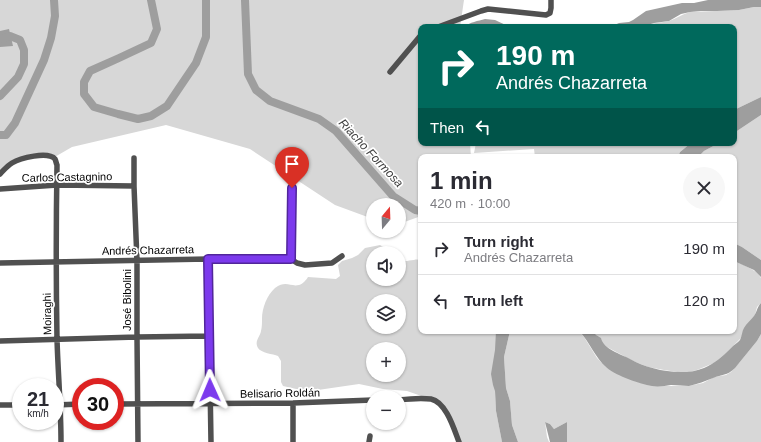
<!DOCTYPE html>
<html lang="en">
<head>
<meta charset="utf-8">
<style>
	body { margin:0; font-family:Arial,sans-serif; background:#f7f7f7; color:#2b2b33; height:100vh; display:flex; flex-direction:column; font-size:15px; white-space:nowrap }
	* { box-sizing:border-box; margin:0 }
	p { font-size:13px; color:#7c7c81 }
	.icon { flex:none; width:22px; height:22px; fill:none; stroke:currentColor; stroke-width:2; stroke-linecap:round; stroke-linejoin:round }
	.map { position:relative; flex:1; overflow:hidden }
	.sheet { position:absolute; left:418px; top:154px; width:319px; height:180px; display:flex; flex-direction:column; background:#fff; border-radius:8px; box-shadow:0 1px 3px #0004 }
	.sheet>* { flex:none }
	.hud { position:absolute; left:418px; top:24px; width:319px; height:122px; border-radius:8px; box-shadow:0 1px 3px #0004; background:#00695c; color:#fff; overflow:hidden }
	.needle { width:26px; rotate:19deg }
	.fabs { position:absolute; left:366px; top:198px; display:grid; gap:8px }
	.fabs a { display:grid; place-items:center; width:40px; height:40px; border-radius:50%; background:#fff; box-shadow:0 1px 3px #0004; font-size:20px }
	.speed { position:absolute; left:12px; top:378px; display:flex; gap:8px; font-size:20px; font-weight:700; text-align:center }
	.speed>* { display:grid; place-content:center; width:52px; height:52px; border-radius:50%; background:#fff; box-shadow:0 1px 3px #0004; line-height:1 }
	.speed small { font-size:10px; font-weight:400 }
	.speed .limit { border:6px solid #d22; background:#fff; color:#111 }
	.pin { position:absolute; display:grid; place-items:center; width:34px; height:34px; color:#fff; margin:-41px -17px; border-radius:50% 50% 50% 0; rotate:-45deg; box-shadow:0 0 4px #0007 }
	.pin .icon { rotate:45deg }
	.me { position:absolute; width:44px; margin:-22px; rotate:359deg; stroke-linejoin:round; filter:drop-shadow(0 0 3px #0008) }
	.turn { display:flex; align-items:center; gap:14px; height:84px; padding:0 12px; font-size:18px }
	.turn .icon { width:52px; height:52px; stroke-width:2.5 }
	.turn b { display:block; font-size:28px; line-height:34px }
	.then { display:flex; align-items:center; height:38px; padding:0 12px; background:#0003; gap:8px; font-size:15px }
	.round { display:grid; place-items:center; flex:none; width:42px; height:42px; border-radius:21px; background:#f7f7f7 }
	.head { display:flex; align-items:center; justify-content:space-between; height:68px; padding:0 12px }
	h1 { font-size:24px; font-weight:800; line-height:30px }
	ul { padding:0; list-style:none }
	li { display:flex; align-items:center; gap:12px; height:52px; padding:0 12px; border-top:1px solid #e1e1e2 }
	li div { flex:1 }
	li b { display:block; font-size:15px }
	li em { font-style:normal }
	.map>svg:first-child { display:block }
	.green { fill:#d7d7d7; fill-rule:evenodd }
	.water { fill:#9e9e9e }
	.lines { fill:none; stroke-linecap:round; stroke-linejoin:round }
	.river { stroke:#9e9e9e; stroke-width:8 }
	.minor { stroke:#505050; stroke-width:5.5 }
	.route-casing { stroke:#51269a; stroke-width:10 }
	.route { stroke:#7c3aed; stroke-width:7 }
	.labels { text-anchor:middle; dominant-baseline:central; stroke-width:3.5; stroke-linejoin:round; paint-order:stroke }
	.street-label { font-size:11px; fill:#000; stroke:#fff }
	.water-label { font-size:12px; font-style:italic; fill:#3f3f3f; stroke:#fff }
</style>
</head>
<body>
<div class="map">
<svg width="761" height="442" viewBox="0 0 761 442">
	<rect width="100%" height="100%" fill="#fff"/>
	<!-- green -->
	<path class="green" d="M0 0H464L460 27H421V143H470L471 157H421V216L399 224V205H373V219L335 205 250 149 166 125 72 147 53 158 37 156 20 159 0 173Z
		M754 7H761V97L734 110V27H641C650 23 659 23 669 21 676 19 682 14 690 12L739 10Z
		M761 115V260L742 247 734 243V157H698L704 151 719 143H734V133Z
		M476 143H691L680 152 678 157H535L534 149 474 153Z
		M380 245 394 253H373V279H399V259C405 263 408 260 414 260 417 259 419 260 421 260V331H503L495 391 496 411 502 442H459L445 410 430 399 407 391 383 389 359 384 311 391H305L283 386 281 382V361L278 356C273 354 261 353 258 348 254 341 260 337 261 331 262 327 262 323 262 319 262 308 267 295 275 288 286 280 290 287 299 285 303 284 306 280 308 277L336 279 340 276 338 265 342 261 352 258 358 255 365 248ZM373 301H399V327H373ZM373 349H399V375H373Z
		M734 261C743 265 756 269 761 278V303L757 307 755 315 740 339 725 354 714 363 697 370 685 373 664 370 648 367 633 361 607 347 601 342 593 331H734Z
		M510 331H579L584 337 597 358 607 368 659 386H688L703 383 714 377 726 375 731 372 739 363 757 341 761 334V442H567V422L554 429 550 424 545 422 547 437 549 442H518L512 425 510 401 506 388 504 357Z"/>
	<!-- water -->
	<path class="water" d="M708 0H761V7H754L739 10 717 11H701L690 12 681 14 669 21 654 23 641 27H610L619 23 629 22 633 20 646 11 682 3H694Z
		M485 19 495 20 510 27H464C470 22 478 21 485 19Z
		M9 29 13 46 0 47V31Z
		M761 97V115L734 133V110Z
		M691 143H719L704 151 698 157H678L680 152Z
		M734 243 742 247 761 260V277L754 270 734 261Z
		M761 303V334L757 341 735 368C727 376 722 374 713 378 705 381 698 384 689 386 683 386 677 385 671 385 665 386 658 387 652 386 640 384 617 376 607 368 595 358 590 342 579 331H593L596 335 601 338C603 349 621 354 630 359 649 370 683 377 704 368 714 364 723 356 731 348 733 345 738 343 740 340 742 336 742 331 744 328 746 324 751 320 754 316 757 312 757 307 761 303Z
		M496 331H510L504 357 506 388 510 401 512 425 518 442H502L496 411 495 391 493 385 491 374 495 350Z
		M545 422 550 424 554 429 567 422V442H550Z"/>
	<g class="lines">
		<!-- river -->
		<path class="river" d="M151 0 157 29 151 43 119 58 90 71 84 82V94L94 107 118 114 138 119 151 116 167 106 196 63 206 37V0
			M245 0 248 74 256 90 270 101 319 119 336 131 393 196 415 210 421 211
			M0 39 10 36 20 40 24 50V64L18 77 0 96
			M0 135H6L15 123 44 60 51 38 55 16 54 0"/>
		<!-- minor -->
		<path class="minor" d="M438 27 481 11 488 9 546 15 550 13 551 8V0
			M390 72 421 35
			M134 158V186L137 261V337L138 442
			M0 174C4 170 7 166 12 163 20 158 48 151 55 159 56 161 56 163 57 165 56 223 56 281 57 339 58 373 61 407 61 442
			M0 189 57 185 134 186
			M208 259 211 442
			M291 259 292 188
			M0 263 208 259H291L297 263 305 265 332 263 342 256
			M0 341 137 337 209 336
			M399 400C407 399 423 398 431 399 446 402 454 429 459 442
			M293 403V442
			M115 404 293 403 373 400
			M0 405H21
			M55 405 81 404
			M369 442 370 436"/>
	</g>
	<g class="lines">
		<!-- route casing -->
		<g class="route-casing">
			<path id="route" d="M210 390 208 259H291L292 188"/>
		</g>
		<!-- route -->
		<use href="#route" class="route"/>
	</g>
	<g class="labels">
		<!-- street labels -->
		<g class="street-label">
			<text transform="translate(67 177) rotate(-1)">Carlos Castagnino</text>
			<text transform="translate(148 250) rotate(-1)">Andrés Chazarreta</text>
			<text transform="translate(127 300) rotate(-90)">José Bibolini</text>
			<text transform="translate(47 314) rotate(-91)">Moiraghi</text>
			<text transform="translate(280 393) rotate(-1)">Belisario Roldán</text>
		</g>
		<!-- water labels -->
		<g class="water-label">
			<text transform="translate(371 153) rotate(47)">Riacho Formosa</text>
		</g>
	</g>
</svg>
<div class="fabs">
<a><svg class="needle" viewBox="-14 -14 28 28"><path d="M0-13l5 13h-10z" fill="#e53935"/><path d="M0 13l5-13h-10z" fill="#7c7c81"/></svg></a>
<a><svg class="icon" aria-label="sound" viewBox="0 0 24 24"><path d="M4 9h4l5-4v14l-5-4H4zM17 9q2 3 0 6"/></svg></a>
<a><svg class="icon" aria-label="layers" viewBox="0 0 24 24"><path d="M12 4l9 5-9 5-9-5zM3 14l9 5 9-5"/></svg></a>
<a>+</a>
<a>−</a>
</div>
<div class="speed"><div>21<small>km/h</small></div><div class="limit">30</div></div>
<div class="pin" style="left:292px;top:188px;background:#d93025"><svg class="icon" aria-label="arrive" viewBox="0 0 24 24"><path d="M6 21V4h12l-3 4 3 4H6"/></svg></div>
<svg class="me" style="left:210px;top:390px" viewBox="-20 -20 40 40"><path d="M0-17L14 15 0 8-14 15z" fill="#7c3aed" stroke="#fff" stroke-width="4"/></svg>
<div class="hud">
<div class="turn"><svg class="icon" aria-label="right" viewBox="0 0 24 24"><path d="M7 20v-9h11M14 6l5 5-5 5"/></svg><div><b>190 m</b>Andrés Chazarreta</div></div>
<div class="then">Then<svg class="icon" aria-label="left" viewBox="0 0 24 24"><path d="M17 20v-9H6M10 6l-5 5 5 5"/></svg></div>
</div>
<section class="sheet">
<div class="head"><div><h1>1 min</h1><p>420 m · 10:00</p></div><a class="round"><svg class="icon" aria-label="close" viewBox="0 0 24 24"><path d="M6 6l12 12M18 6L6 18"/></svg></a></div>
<ul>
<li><svg class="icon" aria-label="right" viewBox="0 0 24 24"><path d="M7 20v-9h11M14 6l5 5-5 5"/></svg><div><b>Turn right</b><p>Andrés Chazarreta</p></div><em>190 m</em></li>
<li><svg class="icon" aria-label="left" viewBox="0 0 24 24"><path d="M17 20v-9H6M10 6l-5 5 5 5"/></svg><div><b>Turn left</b></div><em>120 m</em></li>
</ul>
</section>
</div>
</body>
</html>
